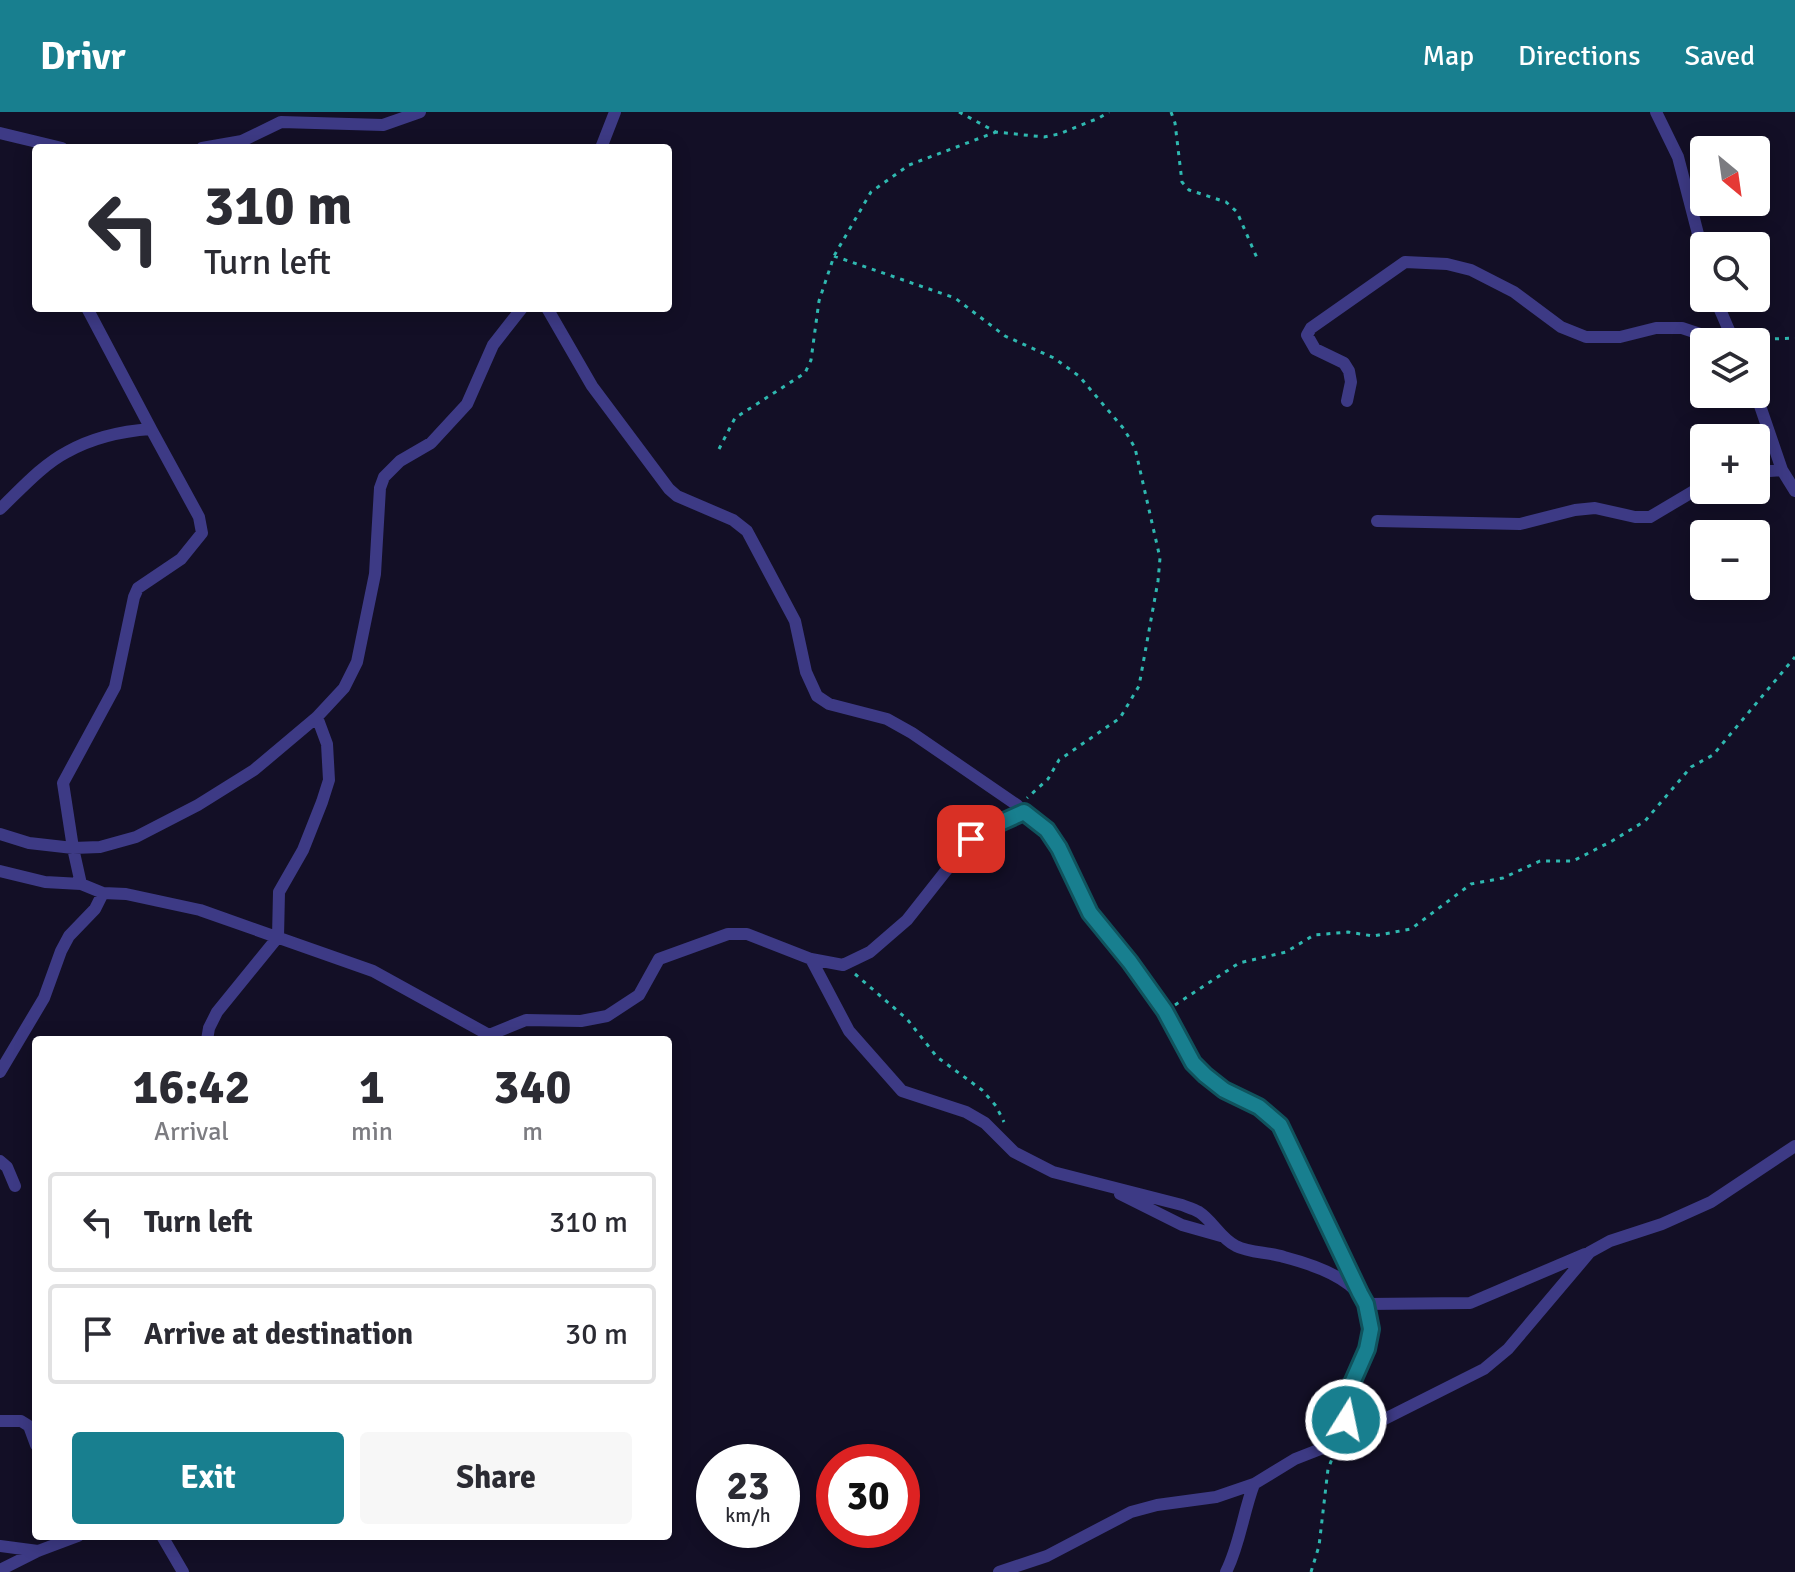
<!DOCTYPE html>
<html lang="en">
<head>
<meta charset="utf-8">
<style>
	body { margin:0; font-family:Signika,sans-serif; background:#f7f7f7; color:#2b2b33; height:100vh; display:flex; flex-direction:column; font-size:30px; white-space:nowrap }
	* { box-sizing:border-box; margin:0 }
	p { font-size:26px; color:#7c7c81 }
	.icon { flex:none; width:44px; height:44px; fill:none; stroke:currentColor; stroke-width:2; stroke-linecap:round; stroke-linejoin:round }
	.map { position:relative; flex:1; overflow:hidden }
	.drawer { position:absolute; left:32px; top:924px; width:640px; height:504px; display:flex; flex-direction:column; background:#fff; border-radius:8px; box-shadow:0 4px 20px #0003 }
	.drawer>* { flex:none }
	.banner { position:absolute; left:32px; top:32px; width:640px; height:168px; border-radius:8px; box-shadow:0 4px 20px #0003; background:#fff; color:#2b2b33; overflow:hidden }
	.needle { width:52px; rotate:151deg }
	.controls { position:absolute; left:1690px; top:24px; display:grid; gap:16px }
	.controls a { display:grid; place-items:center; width:80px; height:80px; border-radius:8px; background:#fff; box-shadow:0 4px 20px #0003; font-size:40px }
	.speed { position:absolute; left:696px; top:1332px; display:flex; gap:16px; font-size:40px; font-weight:700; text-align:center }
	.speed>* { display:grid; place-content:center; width:104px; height:104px; border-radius:50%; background:#fff; box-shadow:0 4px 20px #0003; line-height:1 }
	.speed small { font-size:20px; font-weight:400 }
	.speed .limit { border:12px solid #d22; background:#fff; color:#111 }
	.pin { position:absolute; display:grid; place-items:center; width:68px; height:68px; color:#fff; margin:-34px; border-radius:16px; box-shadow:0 4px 12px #0006 }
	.me { position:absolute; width:88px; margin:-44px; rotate:10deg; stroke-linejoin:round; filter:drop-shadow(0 0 6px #0008) }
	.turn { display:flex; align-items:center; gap:28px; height:168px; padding:0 40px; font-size:36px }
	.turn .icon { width:104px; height:104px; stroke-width:2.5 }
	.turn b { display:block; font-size:56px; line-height:68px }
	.eta { display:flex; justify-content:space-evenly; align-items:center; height:136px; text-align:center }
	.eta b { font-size:48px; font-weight:700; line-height:56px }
	.primary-button { display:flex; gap:16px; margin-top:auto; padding:16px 40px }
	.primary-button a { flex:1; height:92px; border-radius:8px; background:#187f8f; color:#fff; font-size:32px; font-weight:700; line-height:92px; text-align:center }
	.primary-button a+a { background:#f7f7f7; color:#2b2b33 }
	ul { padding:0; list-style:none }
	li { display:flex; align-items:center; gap:24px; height:100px; margin:0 16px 12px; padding:0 24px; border:4px solid #e1e1e2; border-radius:8px }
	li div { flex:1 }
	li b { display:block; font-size:30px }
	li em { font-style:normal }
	header { display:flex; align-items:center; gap:48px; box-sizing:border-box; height:112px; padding:0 40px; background:#187f8f; color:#fff }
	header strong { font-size:38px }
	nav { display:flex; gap:44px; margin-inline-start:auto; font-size:28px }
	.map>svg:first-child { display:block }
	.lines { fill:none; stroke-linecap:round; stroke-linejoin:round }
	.path { stroke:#2fb8b0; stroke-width:3; stroke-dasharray:4 6; stroke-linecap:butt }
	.minor { stroke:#3d3a85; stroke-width:12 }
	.route-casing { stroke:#10535d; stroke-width:20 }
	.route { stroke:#187f8f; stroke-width:14 }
</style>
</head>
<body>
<header>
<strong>Drivr</strong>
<nav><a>Map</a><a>Directions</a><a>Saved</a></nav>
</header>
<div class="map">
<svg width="1795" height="1460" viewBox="0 0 1795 1460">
	<rect width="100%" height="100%" fill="#130f26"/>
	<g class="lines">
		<!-- path -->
		<path class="path" d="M959 0 996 20 1044 25 1059 22 1099 6 1109 0
			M1171 0 1175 11 1182 70 1189 78 1226 90 1237 100 1257 146
			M834 144 955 186 1005 224 1054 246 1079 264 1124 317 1135 336 1160 446 1158 469 1139 574 1120 606 1059 648 1048 667 1027 686
			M1745 228 1795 226
			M719 337 735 306 805 261 811 248 819 189 834 144 871 80 909 53 996 20
			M855 862 907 907 937 945 982 978 996 994 1004 1010
			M1175 893 1239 851 1286 840 1314 823 1348 820 1373 824 1411 817 1471 772 1503 766 1540 749H1573L1612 729 1645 709 1691 655 1713 643 1795 545
			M1311 1460 1319 1434 1328 1357 1332 1347"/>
		<!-- minor -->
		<path class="minor" d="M1656 0 1678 45 1704 145
			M0 21 62 36
			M202 36 242 29 281 10 383 13 420 0
			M601 36 615 0
			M1715 186 1734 230
			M87 196 151 317
			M547 196 592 274 669 377 677 384 733 408 747 419 795 509 806 560 817 584 829 592 887 607 912 621 1017 693 1024 700
			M1756 282 1782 358 1795 379
			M1347 289 1351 270 1349 259 1344 251 1315 237 1307 223 1311 216 1405 150 1447 152 1471 158 1514 180 1561 215 1586 225H1620L1656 216H1682L1709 225 1733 228
			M1756 360 1782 358
			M0 397C20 378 42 353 67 340 92 326 123 319 151 317L199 405 202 421 181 447 138 476 134 485 115 575 63 671 73 736 81 772
			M1377 409 1520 412 1575 398 1595 396 1635 405H1650L1704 373
			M0 722 29 731 73 736 100 735 136 725 198 693 254 658 317 605 344 576 357 550 375 462 380 376 384 365 400 349 431 331 467 292 493 233 522 196
			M0 759 45 770 81 772 103 781 126 782 200 798 373 859 489 923 526 908 581 909 607 904 639 883 659 847 728 822H747L811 847 843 853 870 840 907 808 971 727 982 719 1024 700 1047 718 1059 736 1090 801 1130 850 1165 899 1193 951 1205 963 1224 978 1259 995 1280 1013 1360 1181
			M811 847 849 919 902 979 966 1000 985 1011 1014 1040 1053 1060 1182 1093C1187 1095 1194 1097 1199 1100 1213 1109 1220 1126 1236 1134 1249 1141 1269 1140 1284 1145 1330 1157 1384 1177 1368 1236 1358 1273 1334 1281 1352 1323
			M207 928 209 916 217 900 278 825 279 780 303 738 322 690 329 668 327 632 317 605
			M0 960 44 886 61 839 69 824 95 797 103 781
			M0 1049 7 1055 15 1074
			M1120 1082 1182 1113 1221 1124
			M1366 1192 1470 1191 1585 1142
			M0 1309H21L29 1314 36 1333
			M162 1424 183 1460
			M0 1434 38 1439
			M0 1458 38 1439 78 1424
			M999 1460 1047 1444 1131 1400 1157 1393 1216 1385 1254 1372 1295 1347 1341 1329 1484 1257 1508 1237 1590 1140 1610 1129 1662 1112 1711 1090 1795 1034
			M1226 1460C1240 1432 1243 1401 1254 1372"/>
	</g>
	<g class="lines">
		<!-- route casing -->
		<g class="route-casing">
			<path id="route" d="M971 727 982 719 1024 700 1047 718 1059 736 1090 801 1130 850 1165 899 1193 951 1205 963 1224 978 1259 995 1280 1013 1360 1181 1366 1192 1371 1217 1367 1237 1345 1287 1346 1308"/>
		</g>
		<!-- route -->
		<use href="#route" class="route"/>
	</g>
</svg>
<div class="controls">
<a><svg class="needle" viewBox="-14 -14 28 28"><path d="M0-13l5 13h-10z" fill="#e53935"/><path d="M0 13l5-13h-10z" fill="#7c7c81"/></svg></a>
<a><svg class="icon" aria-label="search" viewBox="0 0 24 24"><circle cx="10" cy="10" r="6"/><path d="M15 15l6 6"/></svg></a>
<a><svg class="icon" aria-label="layers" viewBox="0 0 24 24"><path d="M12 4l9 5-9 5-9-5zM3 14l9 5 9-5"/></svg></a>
<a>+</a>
<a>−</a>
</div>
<div class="speed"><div>23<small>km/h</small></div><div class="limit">30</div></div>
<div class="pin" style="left:971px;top:727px;background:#d93025"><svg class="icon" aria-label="arrive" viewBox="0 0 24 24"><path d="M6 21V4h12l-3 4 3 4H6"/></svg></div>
<svg class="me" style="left:1346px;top:1308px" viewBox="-20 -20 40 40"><circle r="17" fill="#187f8f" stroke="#fff" stroke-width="3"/><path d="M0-11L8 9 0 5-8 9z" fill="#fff"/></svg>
<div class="banner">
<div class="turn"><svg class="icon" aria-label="left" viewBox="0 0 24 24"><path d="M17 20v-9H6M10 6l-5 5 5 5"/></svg><div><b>310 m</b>Turn left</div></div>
</div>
<section class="drawer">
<div class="eta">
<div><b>16:42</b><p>Arrival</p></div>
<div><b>1</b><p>min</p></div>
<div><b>340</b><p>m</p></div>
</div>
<ul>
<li><svg class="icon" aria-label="left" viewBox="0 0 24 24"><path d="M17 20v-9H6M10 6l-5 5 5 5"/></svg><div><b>Turn left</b></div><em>310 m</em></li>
<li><svg class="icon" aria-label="arrive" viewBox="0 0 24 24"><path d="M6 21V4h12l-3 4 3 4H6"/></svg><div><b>Arrive at destination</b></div><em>30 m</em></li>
</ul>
<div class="primary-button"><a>Exit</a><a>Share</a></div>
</section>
</div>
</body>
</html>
